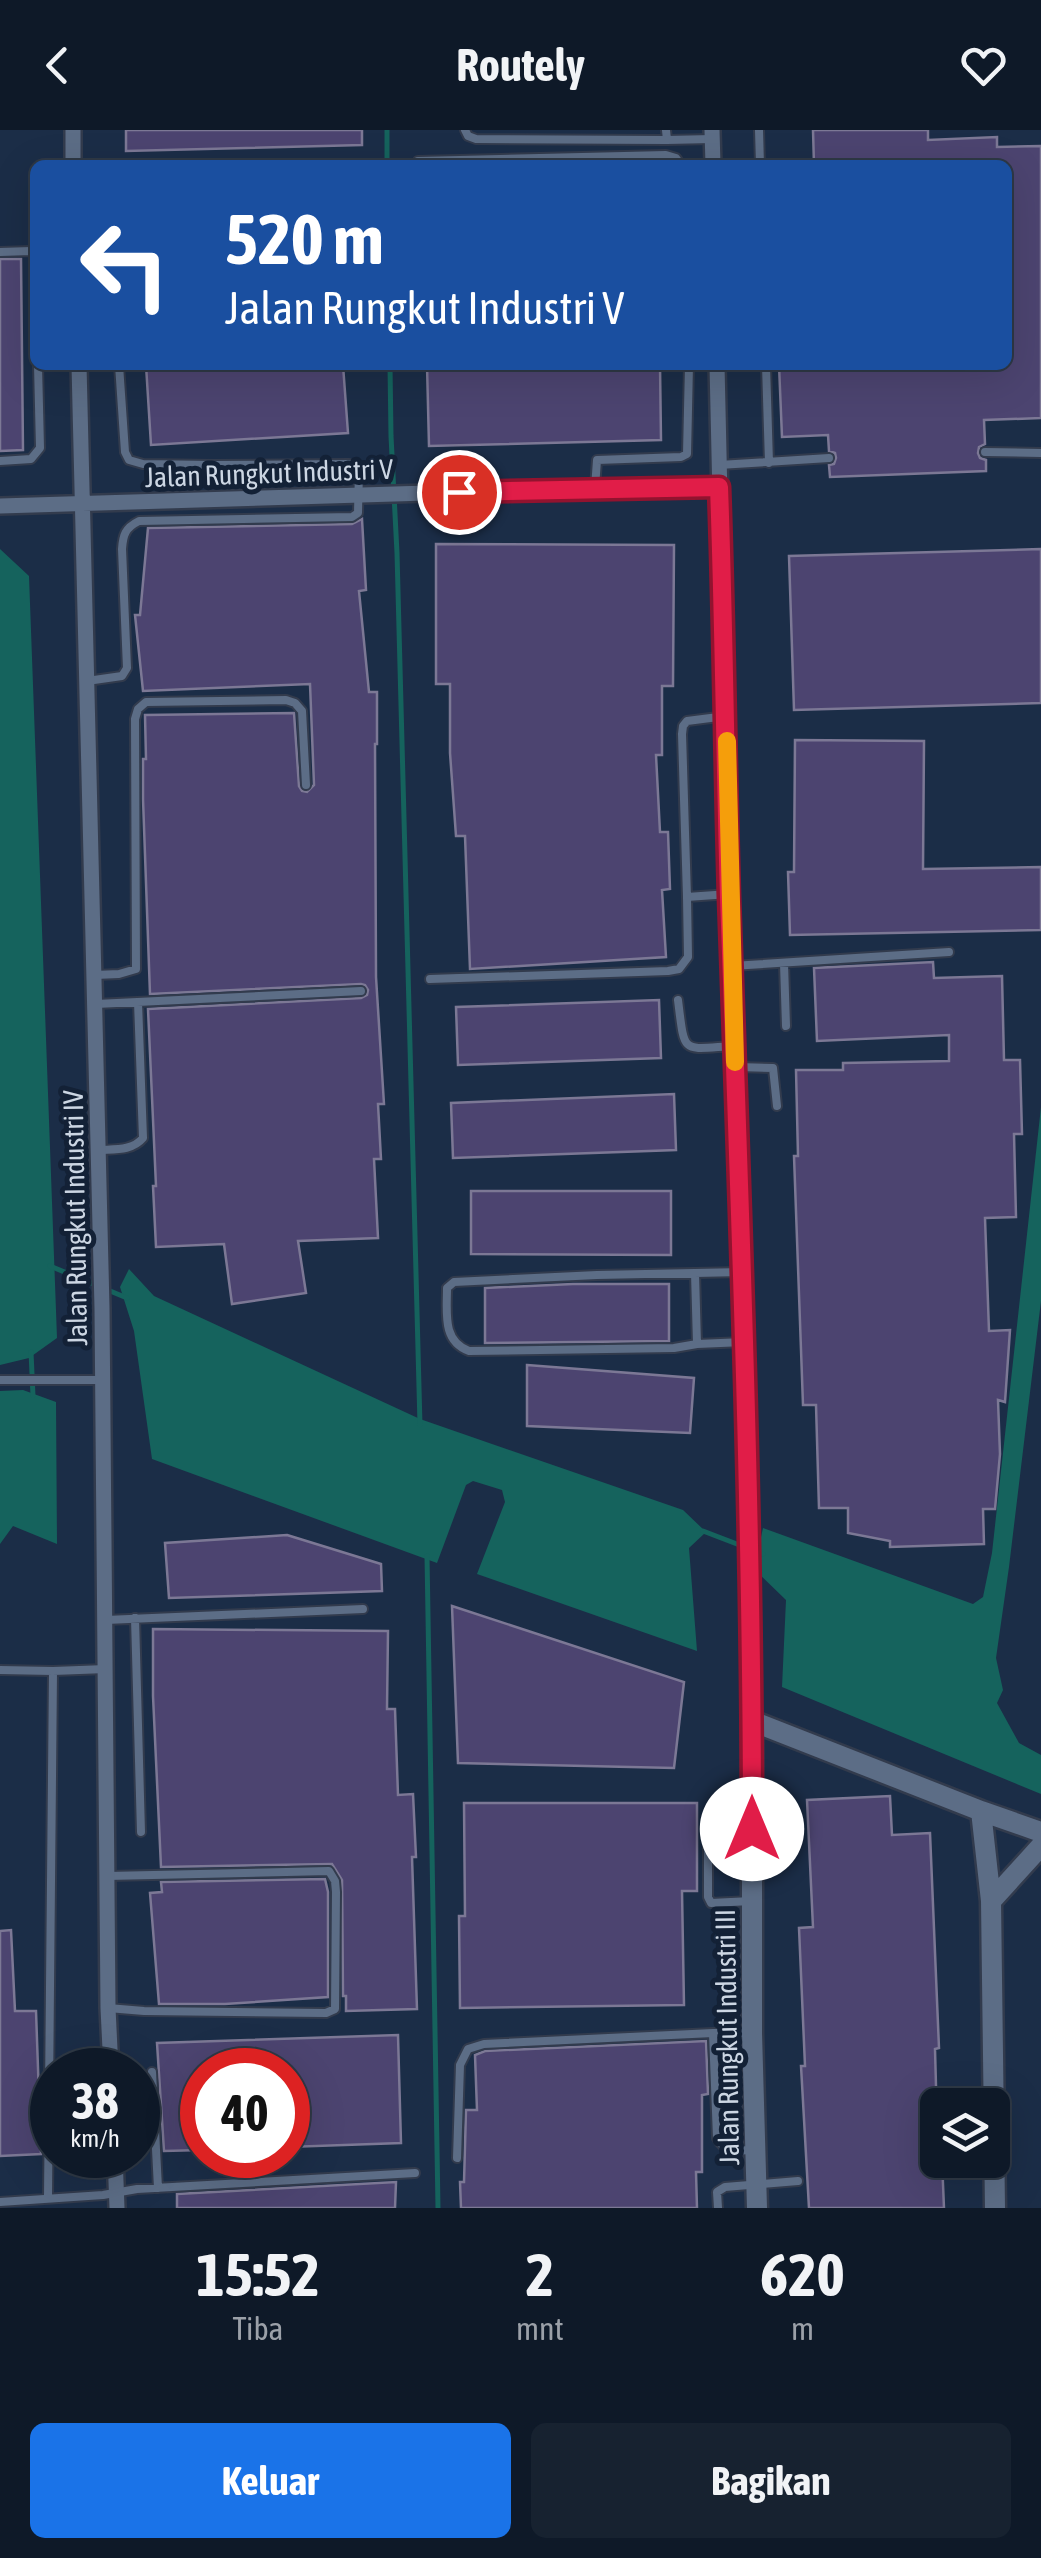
<!DOCTYPE html>
<html lang="id">
<head>
<meta charset="utf-8">
<style>
	body { margin:0; font-family:"Asap Condensed",sans-serif; background:#172230; color:#f1f3f6; height:100vh; display:flex; flex-direction:column; font-size:38px; white-space:nowrap }
	* { box-sizing:border-box; margin:0 }
	p { font-size:32px; color:#9ba0a8 }
	.icon { flex:none; width:55px; height:55px; fill:none; stroke:currentColor; stroke-width:2; stroke-linecap:round; stroke-linejoin:round }
	.map { position:relative; height:2078px; overflow:hidden }
	.details { display:flex; flex-direction:column; background:#0e1928; flex:1 }
	.details>* { flex:none }
	.hud { position:absolute; left:30px; top:30px; width:982px; height:210px; border-radius:15px; box-shadow:0 10px 40px #0002,0 0 0 2px #2e3845; background:#1a4fa0; color:#fff; overflow:hidden }
	.controls { position:absolute; left:920px; top:1958px; display:grid; gap:20px }
	.controls a { display:grid; place-items:center; width:90px; height:90px; border-radius:15px; background:#0e1928; box-shadow:0 10px 40px #0002,0 0 0 2px #2e3845; font-size:50px }
	.speed { position:absolute; left:30px; top:1918px; display:flex; gap:20px; font-size:50px; font-weight:700; text-align:center }
	.speed>* { display:grid; place-content:center; width:130px; height:130px; border-radius:50%; background:#0e1928; box-shadow:0 10px 40px #0002,0 0 0 2px #2e3845; line-height:1 }
	.speed small { font-size:25px; font-weight:400 }
	.speed .limit { border:15px solid #d22; background:#fff; color:#111 }
	.pin { position:absolute; display:grid; place-items:center; width:85px; height:85px; color:#fff; margin:-42px; border:5px solid #fff; border-radius:50%; box-shadow:0 2px 10px #0007 }
	.me { position:absolute; width:110px; margin:-55px; rotate:0deg; stroke-linejoin:round; filter:drop-shadow(0 0 8px #0008) }
	.turn { display:flex; align-items:center; gap:35px; height:210px; padding:0 30px; font-size:45px }
	.turn .icon { width:130px; height:130px; stroke-width:2.5 }
	.turn b { display:block; font-size:70px; line-height:85px }
	.eta { display:flex; justify-content:space-evenly; align-items:center; height:170px; text-align:center }
	.eta b { font-size:60px; font-weight:700; line-height:70px }
	.action { display:flex; gap:20px; margin-top:auto; padding:20px 30px }
	.action a { flex:1; height:115px; border-radius:15px; background:#1a73e8; color:#fff; font-size:40px; font-weight:700; line-height:115px; text-align:center }
	.action a+a { background:#172230; color:#f1f3f6 }
	header { display:flex; justify-content:space-between; align-items:center; height:130px; padding:0 30px; background:#0e1928; font-size:45px; font-weight:700 }
	.map>svg:first-child { display:block }
	.built { fill:#1b2d47; fill-rule:evenodd }
	.water { fill:#15635d }
	.lines { fill:none; stroke-linecap:round; stroke-linejoin:round }
	.stream { stroke:#15635d; stroke-width:5 }
	.building { fill:#4c4470; stroke:#7c7895; stroke-width:2.5 }
	.lane-casing { stroke:#323b4d; stroke-width:12 }
	.street-casing { stroke:#323b4d; stroke-width:20 }
	.secondary-casing { stroke:#323b4d; stroke-width:25 }
	.lane { stroke:#5c6d86; stroke-width:8 }
	.street { stroke:#5c6d86; stroke-width:15 }
	.secondary { stroke:#5c6d86; stroke-width:20 }
	.route-casing { stroke:#92132f; stroke-width:25 }
	.route { stroke:#e11d48; stroke-width:18 }
	.slow { stroke:#f59e0b; stroke-width:18 }
	.labels { text-anchor:middle; dominant-baseline:central; stroke-width:10; stroke-linejoin:round; paint-order:stroke }
	.street-label { font-size:28px; fill:#ccd6e3; stroke:#132136 }
</style>
</head>
<body>
<header><svg class="icon" aria-label="back" viewBox="0 0 24 24"><path d="M15 5l-7 7 7 7"/></svg>Routely<svg class="icon" aria-label="heart" viewBox="0 0 24 24"><path d="M12 20l-8-8c-3-5 5-10 8-4 3-6 11-1 8 4z"/></svg></header>
<div class="map">
<svg width="1041" height="2078" viewBox="0 0 1041 2078">
	<rect width="100%" height="100%" fill="#132136"/>
	<!-- built -->
	<path class="built" d="M0 0H1041V2078H0ZM35 35H1008V235H35ZM52 1940H138V2025H52ZM202 1940H288V2025H202ZM938 1975H992V2030H938Z"/>
	<!-- water -->
	<path class="water" d="M0 419 29 446 57 1208 29 1228 0 1235Z
		M1041 977V1171L1009 1437 996 1528 1003 1560 997 1573 1019 1613 1041 1625V1664L782 1557 786 1470 754 1439 763 1398 973 1474 983 1467 992 1423Z
		M129 1139 154 1166 420 1289 683 1380 706 1402 689 1418 697 1521 477 1444 505 1372 502 1360 473 1351 466 1355 437 1433 152 1329 134 1201 120 1157Z
		M23 1260 56 1272 57 1414 13 1396 0 1414V1261Z"/>
	<g class="lines">
		<!-- stream -->
		<path class="stream" d="M387 0V35
			M390 235 391 306 397 423 420 1295
			M50 1136 127 1168
			M31 1222 33 1266
			M703 1401 763 1424
			M427 1426 438 2078"/>
	</g>
	<!-- building -->
	<path class="building" d="M126 0H362V15L126 21Z
		M813 0H928V10L997 7V17L1041 16V288L984 290 985 314 979 317 978 323 980 328 986 330V341L830 347 829 335 834 334 836 328 835 323 829 321 828 305 782 307 779 235H1008V35H814Z
		M0 129H21L23 320 0 321Z
		M146 235H343L348 303 151 315Z
		M427 235H660L661 310 429 316Z
		M362 389 366 460 359 461 369 562H377V614H375L376 847 384 974H378L381 1029H374L378 1108 298 1111 306 1163 232 1174 224 1114 156 1117 153 1056H156L148 879 361 868 367 865 368 860 365 855 361 854 150 864 143 669V629H146L145 585 294 583 299 656 302 661 307 662 314 655 310 554 143 561 135 485H140L148 398 352 394Z
		M436 414 674 415 673 556H662V625H656L660 702H668L670 759 662 760 666 827 470 839 465 706H456L450 623V554H436Z
		M1041 419V573L794 580 789 426Z
		M795 610 924 611 923 739 1041 737V800L790 805 788 742H794Z
		M933 832 934 848 1002 846 1004 930H1020L1022 1004H1014L1016 1087 985 1088 989 1201 1010 1200 1005 1272 998 1270 1000 1324 995 1379H983L984 1414 890 1417V1411L848 1403V1378H819L816 1275H803L794 1026H798L796 940H843V933L949 931V905L817 911 814 838Z
		M659 870 661 928 458 935 456 877Z
		M674 964 676 1020 453 1028 451 973Z
		M471 1061H671V1125L471 1124Z
		M573 1154H669V1211L485 1213V1158Z
		M527 1235 694 1248 690 1303 527 1296Z
		M287 1405 381 1434 382 1461 169 1468 165 1413Z
		M452 1476 684 1552 674 1638 458 1633Z
		M153 1499 388 1501 387 1579H395L398 1665 413 1664 416 1727H412L417 1879 346 1881V1866H343L342 1750 332 1734 161 1737 153 1566Z
		M890 1666 892 1705 930 1703 939 1918 935 1919 938 2030H942L944 2078H809L801 1936H805L799 1798 813 1797 807 1670Z
		M464 1673H697V1761H682L684 1875 460 1878 459 1786H465Z
		M325 1749 328 1762V1867L225 1874H159L150 1763 162 1762 161 1752Z
		M11 1800 15 1881H36L41 2024 0 2026V1801Z
		M398 1905 401 2013 288 2017V1940H202V2020L164 2021 157 1913Z
		M706 1911 708 1964 702 1965V2042H696L697 2078H461L460 2052H464L466 1980H477L475 1925 485 1921Z
		M396 2052 395 2078H177V2064Z"/>
	<g class="lines">
		<!-- lane casing -->
		<g class="lane-casing">
			<path id="lane" d="M465 0 468 6 476 9 667 10
				M666 0 667 10 712 9
				M759 0 760 35
				M418 31 666 25 676 28 681 35
				M0 122 31 121 35 125
				M766 235 769 333
				M985 322 1041 323
				M0 331 31 329 40 318 38 235
				M719 335 829 328
				M595 358 597 330 681 327 687 324 689 235
				M87 551 122 546 127 538 122 419C123 405 125 398 139 391L352 387 358 383 359 340 349 334 213 335 143 334 129 330 125 322 119 235
				M726 586 687 591 683 596 682 604 687 767 729 764
				M784 833 786 896
				M732 836 949 822
				M95 845 119 844 136 839 135 589 138 579 146 572 286 570 295 573 302 581 306 655
				M430 849 668 841 679 839 688 827 687 767
				M678 870C685 926 681 919 734 916
				M96 874 361 861
				M737 937 773 938 777 976
				M99 1020C115 1019 132 1021 143 1008L138 872
				M695 1143 697 1214 744 1212
				M697 1214 674 1218 469 1221C442 1211 447 1183 447 1158L454 1152 597 1145 743 1142
				M0 1250H103
				M135 1488 141 1702
				M106 1490 363 1479
				M0 1540 53 1541
				M708 1712V1767L711 1773 751 1771
				M107 1746 329 1741 335 1751 336 1762 335 1879 326 1883 144 1881 108 1878
				M713 1903 717 2008C724 2022 738 2021 752 2020
				M152 1942 158 2058
				M457 2028 460 1935 468 1919 484 1914 713 1903H751
				M48 2068 53 1541 106 1539
				M0 2072 103 2065 137 2059 415 2043
				M718 2078 717 2062 725 2057 798 2051"/>
		</g>
		<!-- street casing -->
		<g class="street-casing">
			<path id="street" d="M73 0V35
				M712 0 713 35
				M79 235 102 1178 108 1878 111 1940
				M717 235 729 764 743 1142 752 1591
				M0 376 595 358 719 357
				M115 2025 117 2078"/>
		</g>
		<!-- secondary casing -->
		<g class="secondary-casing">
			<path id="secondary" d="M981 1681 991 1771 995 2078
				M991 1771 1041 1716
				M757 2078 752 1903V1591L981 1681 1041 1702"/>
		</g>
		<!-- lane -->
		<use href="#lane" class="lane"/>
		<!-- street -->
		<use href="#street" class="street"/>
		<!-- secondary -->
		<use href="#secondary" class="secondary"/>
	</g>
	<g class="lines">
		<!-- route casing -->
		<g class="route-casing">
			<path id="route" d="M459 362 719 357C724 494 725 630 729 767 740 1077 752 1388 752 1699"/>
		</g>
		<!-- route -->
		<use href="#route" class="route"/>
		<!-- slow -->
		<path class="slow" d="M727 611 735 932"/>
	</g>
	<g class="labels">
		<!-- street labels -->
		<g class="street-label">
			<text transform="translate(269 343) rotate(-2)">Jalan Rungkut Industri V</text>
			<text transform="translate(75 1088) rotate(-91)">Jalan Rungkut Industri IV</text>
			<text transform="translate(727 1907) rotate(-91)">Jalan Rungkut Industri III</text>
		</g>
	</g>
</svg>
<div class="controls">
<a><svg class="icon" aria-label="layers" viewBox="0 0 24 24"><path d="M12 4l9 5-9 5-9-5zM3 14l9 5 9-5"/></svg></a>
</div>
<div class="speed"><div>38<small>km/h</small></div><div class="limit">40</div></div>
<div class="pin" style="left:459px;top:362px;background:#d93025"><svg class="icon" aria-label="arrive" viewBox="0 0 24 24"><path d="M6 21V4h12l-3 4 3 4H6"/></svg></div>
<svg class="me" style="left:752px;top:1699px" viewBox="-20 -20 40 40"><circle r="19" fill="#fff"/><path d="M0-13L10 11 0 6-10 11z" fill="#e11d48"/></svg>
<div class="hud">
<div class="turn"><svg class="icon" aria-label="left" viewBox="0 0 24 24"><path d="M17 20v-9H6M10 6l-5 5 5 5"/></svg><div><b>520 m</b>Jalan Rungkut Industri V</div></div>
</div>
</div>
<section class="details">
<div class="eta">
<div><b>15:52</b><p>Tiba</p></div>
<div><b>2</b><p>mnt</p></div>
<div><b>620</b><p>m</p></div>
</div>
<div class="action"><a>Keluar</a><a>Bagikan</a></div>
</section>
</body>
</html>
